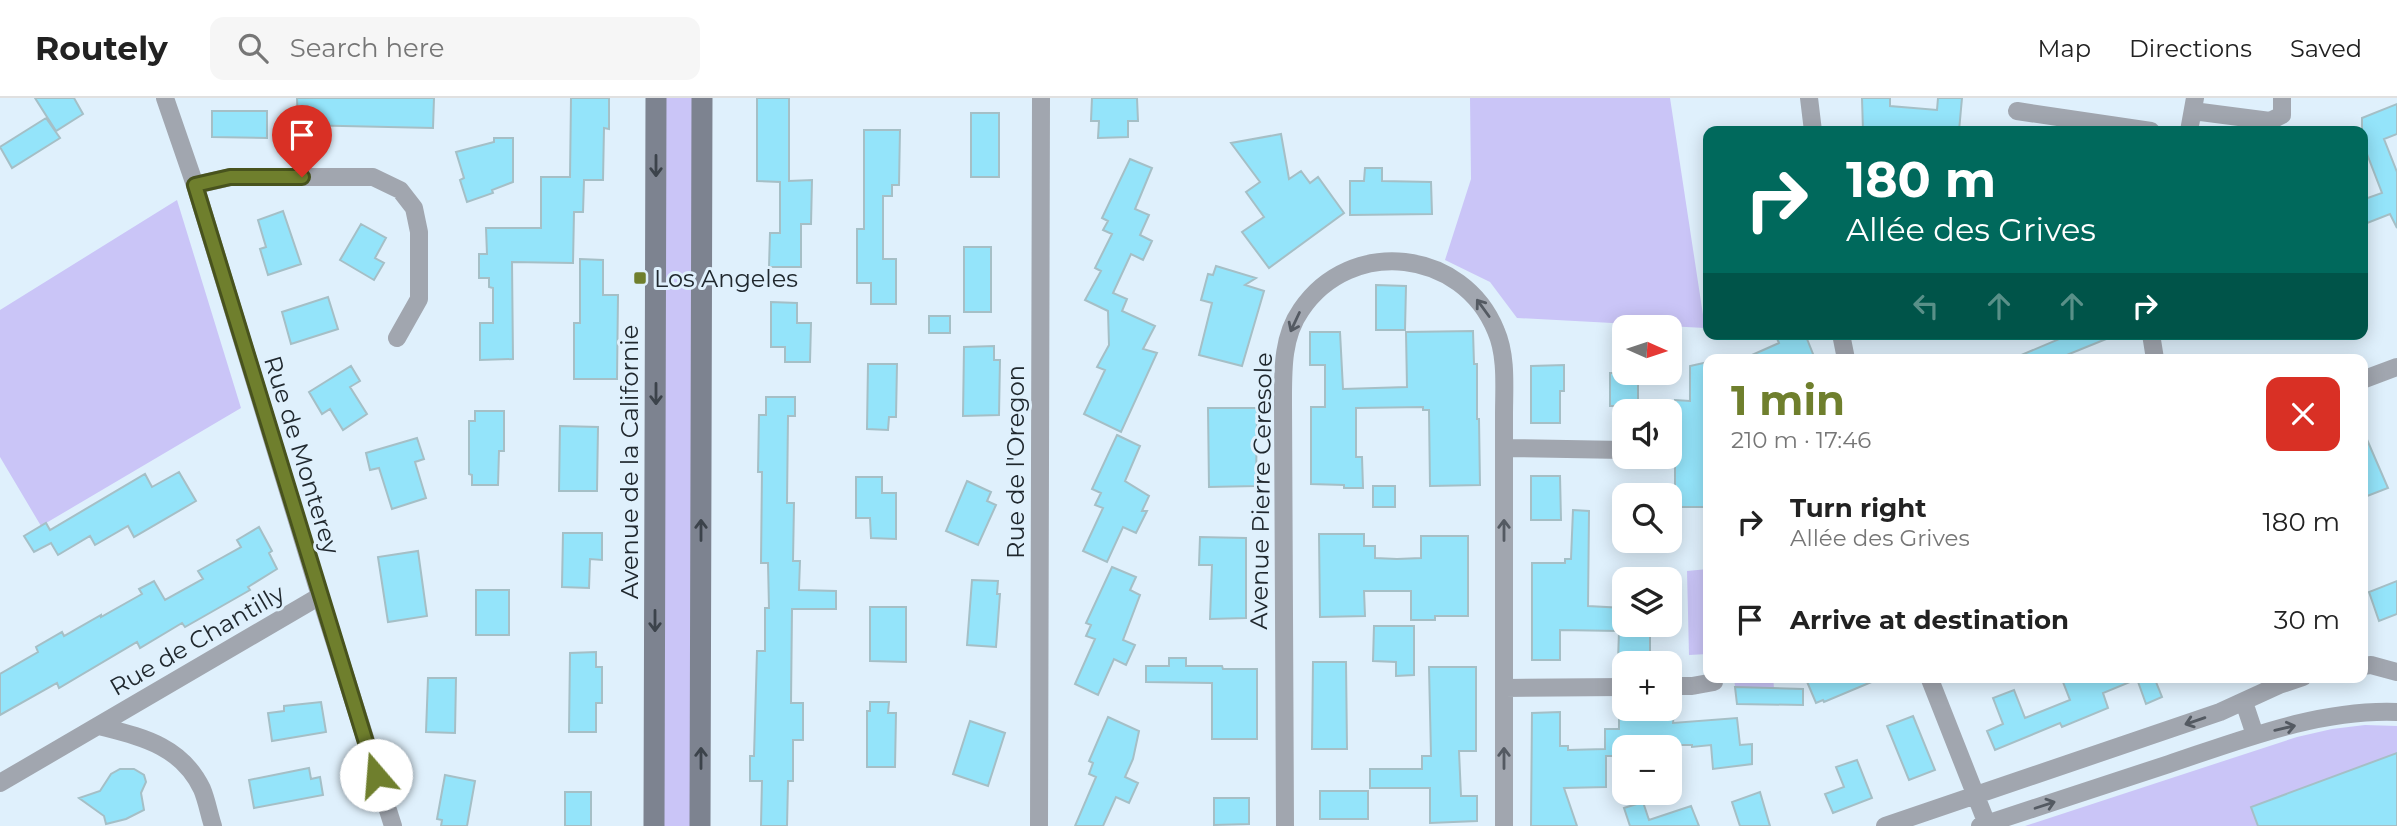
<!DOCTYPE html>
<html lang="en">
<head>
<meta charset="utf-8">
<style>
	body { margin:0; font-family:Montserrat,sans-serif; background:#f6f6f6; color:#222; height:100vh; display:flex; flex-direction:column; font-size:26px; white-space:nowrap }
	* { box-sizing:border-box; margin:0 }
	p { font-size:23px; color:#767676 }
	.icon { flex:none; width:38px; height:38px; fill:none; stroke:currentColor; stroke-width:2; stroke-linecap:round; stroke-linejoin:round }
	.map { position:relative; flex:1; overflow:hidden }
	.sheet { position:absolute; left:1703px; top:256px; width:665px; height:329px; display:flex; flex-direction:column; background:#fff; border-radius:14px; box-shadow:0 4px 18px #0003 }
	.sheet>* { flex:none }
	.hud { position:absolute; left:1703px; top:28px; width:665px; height:214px; border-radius:14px; box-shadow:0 4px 18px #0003; background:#00695c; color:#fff; overflow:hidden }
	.needle { width:46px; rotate:93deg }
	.fabs { position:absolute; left:1612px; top:217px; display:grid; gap:14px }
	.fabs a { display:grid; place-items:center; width:70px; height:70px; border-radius:14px; background:#fff; box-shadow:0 4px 18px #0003; font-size:35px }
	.pin { position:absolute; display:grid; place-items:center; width:60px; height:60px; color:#fff; margin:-72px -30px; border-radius:50% 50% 50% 0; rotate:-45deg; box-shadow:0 0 7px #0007 }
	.pin .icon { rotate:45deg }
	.me { position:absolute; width:77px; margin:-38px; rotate:342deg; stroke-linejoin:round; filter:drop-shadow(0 0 5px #0008) }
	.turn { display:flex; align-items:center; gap:24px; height:147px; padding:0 28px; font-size:32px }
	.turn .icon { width:91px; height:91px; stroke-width:2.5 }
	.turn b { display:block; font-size:49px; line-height:60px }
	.lanes { display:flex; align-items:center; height:66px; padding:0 28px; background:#0003; justify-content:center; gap:35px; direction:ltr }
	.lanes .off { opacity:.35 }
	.round { display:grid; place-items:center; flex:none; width:74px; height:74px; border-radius:14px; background:#f6f6f6 }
	.headline { display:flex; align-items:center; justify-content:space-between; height:119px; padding:0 28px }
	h1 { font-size:42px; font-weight:700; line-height:52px; color:#6f7f2d }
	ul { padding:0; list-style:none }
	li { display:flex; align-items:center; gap:21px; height:98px; padding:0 28px }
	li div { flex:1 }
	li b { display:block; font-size:26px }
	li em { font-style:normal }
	header { display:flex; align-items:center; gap:42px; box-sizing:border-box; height:98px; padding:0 35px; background:#fff; border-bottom:2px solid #e0e0e0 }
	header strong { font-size:33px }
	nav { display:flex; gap:38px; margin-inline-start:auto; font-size:24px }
	.search { width:490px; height:63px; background:#f6f6f6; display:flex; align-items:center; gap:18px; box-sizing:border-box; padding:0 24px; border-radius:14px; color:#767676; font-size:26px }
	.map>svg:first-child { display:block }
	.green { fill:#cac5f7 }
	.building { fill:#94e4fa; stroke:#a5bfc6; stroke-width:2 }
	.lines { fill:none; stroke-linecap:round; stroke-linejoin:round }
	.street { stroke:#a1a6af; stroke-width:18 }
	.secondary { stroke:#7d8390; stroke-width:21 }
	.oneway { stroke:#3c434b }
	.oneway2 { stroke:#545a62 }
	.route-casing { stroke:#48531d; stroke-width:18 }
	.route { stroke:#6f7f2d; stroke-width:12 }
	.poi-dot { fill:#6f7f2d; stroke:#dff0fc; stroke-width:2.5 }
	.labels { text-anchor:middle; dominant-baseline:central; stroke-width:6; stroke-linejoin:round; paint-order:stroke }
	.poi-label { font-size:24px; fill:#20282e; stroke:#dff0fc; text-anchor:start }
	.street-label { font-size:24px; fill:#20282e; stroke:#dff0fc }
</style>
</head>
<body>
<header>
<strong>Routely</strong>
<div class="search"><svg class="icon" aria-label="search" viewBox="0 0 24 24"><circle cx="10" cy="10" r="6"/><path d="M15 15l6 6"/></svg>Search here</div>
<nav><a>Map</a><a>Directions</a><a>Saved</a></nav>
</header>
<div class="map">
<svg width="2397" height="728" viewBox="0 0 2397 728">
	<rect width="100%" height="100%" fill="#dff0fc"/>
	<!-- green -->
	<path class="green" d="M665 0H695L692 728H662Z
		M1470 0H1670L1705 230 1517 220 1490 184 1445 162 1471 81Z
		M177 102 241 310 41 428 0 359V212Z
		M1708 471V556L1689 557 1687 473Z
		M1734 579H1773L1774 590 1735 589Z
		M2365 627 2397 628V728H2025L2297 639 2332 631Z"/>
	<!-- building -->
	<path class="building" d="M35 0H74L83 16 56 33Z
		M297 0H434L433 30 298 27Z
		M571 0H609V31L604 30 603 82H584L583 114H574L573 165 512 164 513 261 480 262V225H493V190L489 189V180H479V156H487L486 130H541V79H570Z
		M757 0H789V83L812 82 811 126H801V169H769L770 135H780V84L757 83Z
		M1092 0H1137L1138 23H1128V39L1098 40 1099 23H1091Z
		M1862 0H1890V8L1937 12 1938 0H1962L1959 33 1890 29 1891 33H1863Z
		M2397 6V36L2384 41 2397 74V130L2390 116 2362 127V102L2382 95 2362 43V20Z
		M212 13H267V40L212 39Z
		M971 15H999V79H971Z
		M46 20 60 40 12 70 0 49Z
		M864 32H900L899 87H892V98H883V161H896V206H871V185H857V131H864Z
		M1281 36 1289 81 1301 73 1310 85 1318 79 1344 115 1269 170 1242 134 1264 119 1246 94 1260 84 1231 45Z
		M494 40H513V84L492 92 493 95 467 104 460 82 464 80 456 54 494 44Z
		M1130 61 1152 70 1135 111 1149 117 1140 137 1152 143 1143 162 1131 156 1113 195 1127 201 1122 213 1155 228 1143 251 1157 255 1121 334 1084 316 1105 272 1097 269 1109 247 1108 213 1085 202 1101 173 1095 170 1112 136 1103 132 1108 123 1102 120Z
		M1365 70H1382V83L1431 84 1432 116 1350 117V83H1364Z
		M283 113 301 166 268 177 260 151 266 149 258 122Z
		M361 126 386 140 375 160 384 165 374 182 340 162Z
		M964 149H991V214H964Z
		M580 161 603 162V197H618L617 281H574V225H580Z
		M1216 168 1256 180 1245 187 1264 193 1242 268 1199 257 1212 205 1201 202 1208 176 1213 177Z
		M1376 187 1406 188 1405 232H1376Z
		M328 199 338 231 291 246 282 214Z
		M771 204 797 205V225H811L810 264H785V249H771Z
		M929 218H950V235H929Z
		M1473 233 1474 266H1477V321H1479L1480 387 1430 388 1429 312H1423V309L1356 310V359H1362L1363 390H1344V387L1311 386V309H1325V267H1310V234H1340L1343 291 1407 289 1406 234Z
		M1775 236H1805L1815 261H1743L1779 245Z
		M2071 236 2116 237 2057 261H2012Z
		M994 248V262H1000L999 317 963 318 964 249Z
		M1708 264 1706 335H1704V350H1708L1707 409H1675V302L1690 303V268Z
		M868 266H897L896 319H889L888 332 867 331Z
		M1564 267V293H1560V325H1531V268Z
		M351 268 360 283 350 289 367 316 343 332 330 311 322 316 309 294Z
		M1610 275H1638V308H1610Z
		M766 299H795V318H788L787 405H794L793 463H800L799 492 836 493V511H792L791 605H803V642H793V683H788L787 728H761L762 683H750V658H754L757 553H765V510H769L768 465H761L762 374H758L759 317H766Z
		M1208 310H1257L1256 388 1209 389Z
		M475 313H504V353H499L498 387H472V377L469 376V323H475Z
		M560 328 598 329 597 393H559Z
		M2362 330 2388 390 2362 400Z
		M1117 337 1140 348 1125 383 1149 398 1142 413H1147L1136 435 1123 429 1107 464 1083 453 1103 410 1095 407 1101 395 1092 391Z
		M417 340 424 361 415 364 426 400 392 411 379 370 370 372 366 355Z
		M179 374 196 403 134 439 128 428 95 447 90 438 58 457 51 445 34 454 24 438 46 425 50 432 145 376 152 389Z
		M1531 378H1560L1561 422H1531Z
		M856 379H882V395H896V441L871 440 870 420H856Z
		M967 383 991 394 987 403 996 407 978 447 946 433Z
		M1373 388H1395V409H1373Z
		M1573 412 1589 413 1588 508 1624 510V527H1650V562L1618 563 1619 533 1560 532V562H1532V465H1565V461H1571Z
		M259 429 272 453 269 455 277 471 248 489 250 492 185 529 182 525 140 550 137 544 59 590 57 585 0 617V576L38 554 36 549 62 534 64 538 101 517V519L142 496 139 491 154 483 165 502 203 481 198 473 241 449 237 442Z
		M563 435H602V462L590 461 589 490 562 489Z
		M1319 436H1364V448H1375V460L1397 461 1421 460V438H1468V518H1435V522H1411V493H1364L1365 518 1320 519Z
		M1200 439 1246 440V520L1210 521 1212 467H1199Z
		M418 453 427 518 388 524 378 459Z
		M1112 469 1136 479 1130 492 1140 497 1123 542 1135 547 1126 567 1114 561 1098 597 1075 586 1095 541 1086 538 1091 527 1086 525Z
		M972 482 998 483 997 496H1000L996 549 967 547Z
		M2397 483V516L2379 523 2369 494Z
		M476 492H509V537H476Z
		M870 509H906V564L870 563Z
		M1374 528H1414V577L1396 578V564L1373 563Z
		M596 554V569H602V605H596V634H569L570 555Z
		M1169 560H1186V568H1222L1223 571H1257V641H1212V585L1146 584V568H1169Z
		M1313 564H1346L1347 651H1312Z
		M1429 569H1476V653H1459L1461 698H1477V723L1430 725V690H1370V671H1422V658H1431Z
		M1805 579H1881V580L1824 604 1823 602 1816 605Z
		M2061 579H2154L2162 599 2146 606 2137 581 2103 595 2108 610 2062 629 2060 625 1995 652 1987 633 2003 626 1993 600 2014 592 2025 620 2070 602Z
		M428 580H456L455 635 426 634Z
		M1735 589 1803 591V607L1737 606Z
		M321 604 326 634 272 643 268 615 284 613V608Z
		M870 604H889L888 615H896L895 669H867V613H870Z
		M1560 614V648H1568V652L1605 651V631H1619V615L1674 614 1673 625 1737 620 1740 647 1752 646V666L1713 671 1711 647 1692 649V647H1653V649H1624V658H1606V689L1564 690 1577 728H1531L1532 615Z
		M1913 618 1935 672 1909 682 1887 628Z
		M1108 619 1139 633 1133 661 1125 679 1138 685 1129 705 1116 699 1103 728H1075L1096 679 1089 676 1093 665 1089 663Z
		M970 623 1005 635 988 688 953 676Z
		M2397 655V728H2258L2251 709Z
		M1857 662 1872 700 1833 715 1825 696 1844 689 1836 669Z
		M309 670 311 681 320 679 323 697 254 710 249 682Z
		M120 671H134L144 677 146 684 141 695 144 712 126 721 106 726 104 718 79 700 100 693 111 676Z
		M445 677 475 683 467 728H441L442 722 437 721Z
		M1320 693H1368V721H1320Z
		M565 694H591V728H565Z
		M1760 694 1770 728H1740L1732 704Z
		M1214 700H1249V726L1214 727Z
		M1643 704 1649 722 1691 708 1699 728H1630L1624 710Z"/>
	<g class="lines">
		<!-- street -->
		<path class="street" d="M165 0 195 87 320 498 393 728
			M1809 0 1813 33
			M2017 13 2151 33
			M2193 13 2270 23 2282 17V0
			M2189 33 2195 0
			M195 87 231 79H373L400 92 414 110 419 134V201L397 240
			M1841 236 1846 261
			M2151 236 2155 261
			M2362 282 2397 269
			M1504 350 1624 352
			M2362 568 2371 567 2397 574
			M1929 579 1987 726
			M1670 588H1692L1714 584
			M1505 590 1624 589
			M2244 604 2255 637
			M99 628C141 639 181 647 202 691 207 703 209 716 213 728
			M0 685 320 498
			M1039 728 1041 0
			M1285 728 1283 305C1283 273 1282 239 1301 212 1351 138 1463 151 1496 233 1507 258 1504 290 1504 317V728
			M1885 728 2220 614 2279 587 2303 579
			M1980 728C2043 707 2106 687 2169 666 2241 642 2319 611 2397 614"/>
		<!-- secondary -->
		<path class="secondary" d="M654 728 656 0
			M700 728 702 0"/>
	</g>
	<!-- one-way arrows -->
	<defs><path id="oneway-shaft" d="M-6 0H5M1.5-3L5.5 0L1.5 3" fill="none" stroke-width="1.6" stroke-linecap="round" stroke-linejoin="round" transform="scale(1.75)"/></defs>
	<g class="oneway">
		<use href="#oneway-shaft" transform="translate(656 68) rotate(90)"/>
		<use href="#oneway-shaft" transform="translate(656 296) rotate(90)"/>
		<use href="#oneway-shaft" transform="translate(701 432) rotate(-90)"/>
		<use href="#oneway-shaft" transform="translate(655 523) rotate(90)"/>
		<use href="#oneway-shaft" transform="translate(701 660) rotate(-90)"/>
	</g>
	<g class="oneway2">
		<use href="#oneway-shaft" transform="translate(1483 210) rotate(-126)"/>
		<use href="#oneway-shaft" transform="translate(1295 224) rotate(115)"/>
		<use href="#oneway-shaft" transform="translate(1504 432) rotate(-90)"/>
		<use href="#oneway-shaft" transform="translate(2195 623) rotate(161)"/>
		<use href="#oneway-shaft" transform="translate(2285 630) rotate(-13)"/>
		<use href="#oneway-shaft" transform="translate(1504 660) rotate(-90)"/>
		<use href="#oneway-shaft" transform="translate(2045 707) rotate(-18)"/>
	</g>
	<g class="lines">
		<!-- route casing -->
		<g class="route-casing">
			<path id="route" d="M302 79H230L195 87 376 677"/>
		</g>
		<!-- route -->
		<use href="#route" class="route"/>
	</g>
	<!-- markers -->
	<rect class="poi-dot" x="633" y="173" width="14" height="14" rx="3.5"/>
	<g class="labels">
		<!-- poi labels -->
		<g class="poi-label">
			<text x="654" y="180">Los Angeles</text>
		</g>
		<!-- street labels -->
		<g class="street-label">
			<text transform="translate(302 357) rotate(73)">Rue de Monterey</text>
			<text transform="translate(629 364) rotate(-90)">Avenue de la Californie</text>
			<text transform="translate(1015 364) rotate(-90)">Rue de l'Oregon</text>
			<text transform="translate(1261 393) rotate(-89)">Avenue Pierre Ceresole</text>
			<text transform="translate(197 542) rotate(-30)">Rue de Chantilly</text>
		</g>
	</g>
</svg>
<div class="fabs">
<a><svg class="needle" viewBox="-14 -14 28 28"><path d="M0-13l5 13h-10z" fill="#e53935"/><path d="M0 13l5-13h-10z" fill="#767676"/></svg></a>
<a><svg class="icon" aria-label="sound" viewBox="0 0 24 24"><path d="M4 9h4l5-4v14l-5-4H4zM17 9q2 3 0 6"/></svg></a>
<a><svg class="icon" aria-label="search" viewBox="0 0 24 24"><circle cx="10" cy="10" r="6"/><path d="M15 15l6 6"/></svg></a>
<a><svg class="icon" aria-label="layers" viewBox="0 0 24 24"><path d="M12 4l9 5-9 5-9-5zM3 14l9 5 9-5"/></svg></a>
<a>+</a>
<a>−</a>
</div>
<div class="pin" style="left:302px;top:79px;background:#d93025"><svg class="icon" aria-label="arrive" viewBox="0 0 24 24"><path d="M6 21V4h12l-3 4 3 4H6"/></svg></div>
<svg class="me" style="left:376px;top:677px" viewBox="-20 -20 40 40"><circle r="19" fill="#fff"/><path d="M0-13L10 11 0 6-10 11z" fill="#6f7f2d"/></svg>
<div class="hud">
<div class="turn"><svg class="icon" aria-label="right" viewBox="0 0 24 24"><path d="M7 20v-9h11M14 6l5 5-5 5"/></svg><div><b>180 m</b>Allée des Grives</div></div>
<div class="lanes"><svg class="icon off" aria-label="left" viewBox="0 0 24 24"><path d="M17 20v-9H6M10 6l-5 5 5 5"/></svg><svg class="icon off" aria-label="ahead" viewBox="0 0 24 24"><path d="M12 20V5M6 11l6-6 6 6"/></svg><svg class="icon off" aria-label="ahead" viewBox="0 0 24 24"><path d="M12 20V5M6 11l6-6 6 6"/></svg><svg class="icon" aria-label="right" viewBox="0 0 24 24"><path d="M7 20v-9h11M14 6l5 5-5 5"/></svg></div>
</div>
<section class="sheet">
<div class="headline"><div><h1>1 min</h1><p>210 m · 17:46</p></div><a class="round" style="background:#d93025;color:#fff"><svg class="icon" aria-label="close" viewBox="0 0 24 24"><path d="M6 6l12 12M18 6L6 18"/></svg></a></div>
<ul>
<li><svg class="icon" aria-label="right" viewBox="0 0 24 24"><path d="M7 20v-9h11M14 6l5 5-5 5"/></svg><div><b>Turn right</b><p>Allée des Grives</p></div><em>180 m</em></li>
<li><svg class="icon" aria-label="arrive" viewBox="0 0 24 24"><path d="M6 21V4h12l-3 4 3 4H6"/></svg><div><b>Arrive at destination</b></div><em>30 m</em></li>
</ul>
</section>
</div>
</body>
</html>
